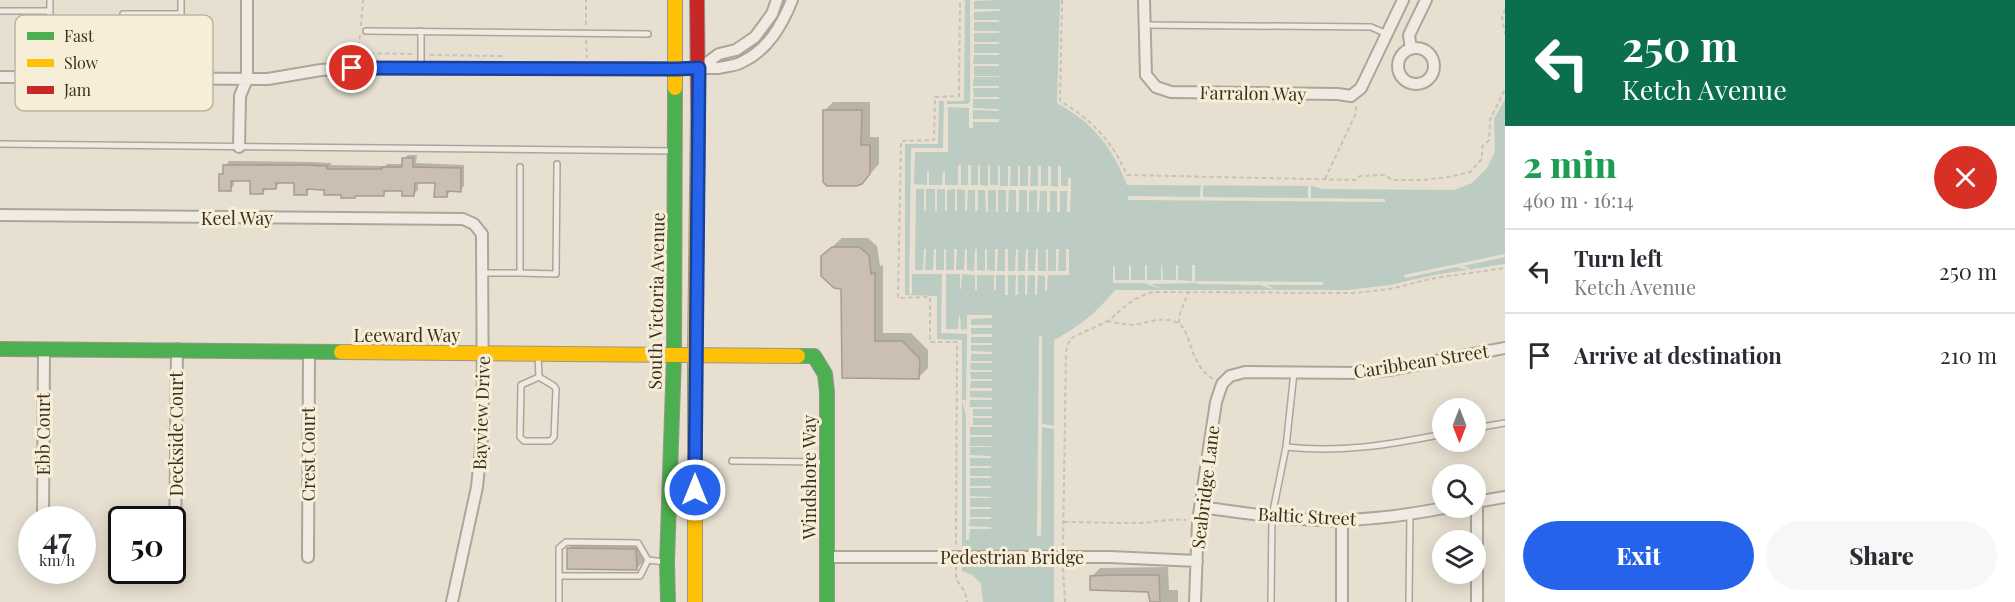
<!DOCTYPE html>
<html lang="en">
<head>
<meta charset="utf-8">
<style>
	body { margin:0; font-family:"Playfair Display",serif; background:#f7f7f7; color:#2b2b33; height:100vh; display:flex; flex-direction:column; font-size:22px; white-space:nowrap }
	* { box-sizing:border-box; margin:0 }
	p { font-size:20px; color:#7c7c81 }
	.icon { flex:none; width:33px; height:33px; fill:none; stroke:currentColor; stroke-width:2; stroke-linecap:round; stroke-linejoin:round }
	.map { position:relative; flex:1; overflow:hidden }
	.drawer { display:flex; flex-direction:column; background:#fff; width:510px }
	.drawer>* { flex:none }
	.top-card { background:#0b6e4f; color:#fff; overflow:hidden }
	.needle { width:39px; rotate:180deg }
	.buttons { position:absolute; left:1432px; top:398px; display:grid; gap:12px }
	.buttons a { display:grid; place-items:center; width:54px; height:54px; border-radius:50%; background:#fff; box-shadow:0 3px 15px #0003; font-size:30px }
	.speed { position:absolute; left:18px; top:506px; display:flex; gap:12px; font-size:30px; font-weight:700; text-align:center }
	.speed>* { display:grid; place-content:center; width:78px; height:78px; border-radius:50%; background:#fff; box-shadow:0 3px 15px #0003; line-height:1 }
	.speed small { font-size:15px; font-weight:400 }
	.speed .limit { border:3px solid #111; border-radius:9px; background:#fff; color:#111 }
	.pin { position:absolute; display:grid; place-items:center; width:51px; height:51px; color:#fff; margin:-26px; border:3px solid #fff; border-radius:50%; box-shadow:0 2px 6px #0007 }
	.me { position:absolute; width:66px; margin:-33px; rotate:0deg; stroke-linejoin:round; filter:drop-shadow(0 0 4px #0008) }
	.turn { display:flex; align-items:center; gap:21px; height:126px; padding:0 18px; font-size:27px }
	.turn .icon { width:78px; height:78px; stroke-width:2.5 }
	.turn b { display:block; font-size:42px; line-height:51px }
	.round { display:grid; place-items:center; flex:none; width:63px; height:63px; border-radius:32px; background:#f7f7f7 }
	.headline { display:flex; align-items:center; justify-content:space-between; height:102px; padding:0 18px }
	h1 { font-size:36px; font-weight:800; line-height:45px; color:#1e9e55 }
	.action { display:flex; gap:12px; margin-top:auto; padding:12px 18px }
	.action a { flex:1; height:69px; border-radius:36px; background:#2563eb; color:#fff; font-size:24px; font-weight:800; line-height:69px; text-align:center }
	.action a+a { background:#f7f7f7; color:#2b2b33 }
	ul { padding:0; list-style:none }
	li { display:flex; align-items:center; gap:18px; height:84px; padding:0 18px; border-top:2px solid #e1e1e2 }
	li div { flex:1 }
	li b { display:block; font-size:22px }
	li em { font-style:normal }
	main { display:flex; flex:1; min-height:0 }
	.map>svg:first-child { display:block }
	.water { fill:#bcccc2 }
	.pier { fill:#e7e0d1 }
	.shadow { fill:#0003 }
	.building { fill:#cbbfb2; stroke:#a89c90; stroke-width:1.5 }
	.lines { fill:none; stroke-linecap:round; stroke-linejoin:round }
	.lane-casing { stroke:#ada599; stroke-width:8 }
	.street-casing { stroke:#ada599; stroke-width:14 }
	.fast-casing { stroke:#9c958a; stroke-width:16 }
	.slow-casing { stroke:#9c958a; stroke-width:16 }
	.jam-casing { stroke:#9c958a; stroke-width:16 }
	.path { stroke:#c8c2b9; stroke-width:2; stroke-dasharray:4.5 3; stroke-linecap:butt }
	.lane { stroke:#efebe3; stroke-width:5 }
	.street { stroke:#efebe3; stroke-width:10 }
	.fast { stroke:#4caf50; stroke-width:14 }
	.slow { stroke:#ffc107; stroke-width:14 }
	.jam { stroke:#c62828; stroke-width:14 }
	.street-bridge-casing { stroke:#ada599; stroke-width:14; stroke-linecap:butt }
	.street-bridge { stroke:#efebe3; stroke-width:10 }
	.route-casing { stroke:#184099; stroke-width:15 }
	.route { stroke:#2563eb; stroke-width:10 }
	.labels { text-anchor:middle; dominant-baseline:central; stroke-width:6; stroke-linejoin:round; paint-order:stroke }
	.street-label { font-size:18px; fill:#3d2e20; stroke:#f7eed8 }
	.key { fill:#f7eed8; stroke:#bfb4a1; stroke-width:1.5 }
	.key-label { font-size:16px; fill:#3d2e20 }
</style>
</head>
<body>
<main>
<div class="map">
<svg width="1505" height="602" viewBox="0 0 1505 602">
	<rect width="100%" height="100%" fill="#e7e0d1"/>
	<!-- water -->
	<path class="water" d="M965 0H1060L1057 103C1094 124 1111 145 1127 185L1313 186 1322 189 1454 190 1472 183 1487 168 1495 151 1494 119 1505 99V264L1434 275 1390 285 1348 290H1115C1096 313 1080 326 1054 340V602H983L981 583 972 575 962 571V340L937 339V296L905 295V144H938L939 101H964Z"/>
	<!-- pier -->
	<path class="pier" d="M970 0H1000L974 1V9H1000V11L974 12V20H999V22H974V31H999V33H974V42H999V44H974V53H999V55H974L973 64H999V66H974V76H999V77H974L973 86H999V88H973L974 97H999V99H973V108L999 109V111L973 110V119H999V122H973V128H969V108L948 107V152H915L914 184 927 185V172H929V185H942L943 172H945V185H958V165H961V185H968V165H971V185H978V165H980V185L988 186V165H990V185H998V166H1000V186H1008V166H1011L1010 186H1018V166H1020V186H1028V166H1031L1030 186H1038V166H1041V186H1048V166H1051V186L1058 187V166H1061V186H1068V178H1071V187L1070 212H1067V191H1060V212H1057V191H1050V212H1047V191H1040L1039 212H1037V190L1029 191V212H1027V190H1019V212H1016V190H1009L1008 212H1006V190H998V212H996V190H988V212H986L985 190H978V211H975V190H968L967 211H965V190L957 189V211H955V189L947 190V211H945V189H937V211H935V189H926V211H924V189H916L915 270H923L924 249H926L925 270H933L934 249H936V270H944V249H946V270H954V249H957L956 270H964L965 249H967V270L974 271 975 249H977V270L985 271V249H987V270L995 271V249H998L997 271H1005V249H1008V271H1015L1016 249H1018V271H1025L1026 249H1028V271H1035L1036 249H1038V271H1046V249H1048V271H1056V249H1059L1058 271H1066V249H1069V275H1048L1047 291H1045V276L1038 275 1037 295H1035V275H1028L1027 295H1025V275H1018V295H1015L1016 275H1008V295H1005V275H996V290H994V275H977V290H975V275L962 274 961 289H960V274H946V329H958L959 315H960L961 330 967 329V315H992V318L971 319V325H992V328H971V334H992V337H971V343H992V345H971V351L992 352V354H971V361H992V363H970L971 370H992V372H970L971 379H992V381H971L970 388H992V391H970V397L992 398V400H970V407H992V409H973V416H992V418H973V425H992V427H970V435H992V437H970V446H991V447H970V455L991 456V458H970V466H991V468H970V476H991V478H970V486H991V488H970V496L991 497V498H970V507H991V509H970V517H991V519H970L969 526 991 527V529H970L969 540H966V415L962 400H965L966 405 967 334 941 333 942 274H912V294H909L911 148H943L944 101H947V104H967L970 102Z
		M1201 182H1203V197L1308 198V183H1311V198L1385 199V202L1128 200V196L1200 197Z
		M1505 254V257L1463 266 1469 268V270L1456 267 1405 278 1404 275Z
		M1131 265V280H1145V265H1147V280H1161V265H1162L1163 280H1176V265H1178V280L1192 281V265H1195V283L1151 284 1162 289 1143 283H1113V266H1115V280H1129V266Z
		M1196 281 1323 282V285H1266L1273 288 1271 289 1260 285 1196 284Z
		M1039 336H1042V424L1056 426V429L1042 427 1041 536H1037Z"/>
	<!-- shadow -->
	<path class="shadow" d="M833 102H870V137H879V164L862 183 824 111Z
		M408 155H417L416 163 464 165V186L460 190 451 191 447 195 436 182H418V190L414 194 404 189 388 190 384 194H357L355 196 325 188 310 189 306 193 296 181H280L276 188 266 189 262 193 252 180 234 179V185L230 190 221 174 229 161 312 162 331 163V165L385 166 387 164H404V159Z
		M842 238H868L877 246 880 266 883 265V333H911L928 350V368L919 377 843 376 842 287 832 247Z
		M575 542 643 543V562L637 568 568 549Z
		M1168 567 1169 590H1178V602H1150V591L1091 577 1100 568Z"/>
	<!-- building -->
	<path class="building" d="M823 110H862L861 145H870V174L862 184 857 186H827L823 182Z
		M402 158H413V167L461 168V192L447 191V197H434L435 183H415L414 196H402V191H384V196H355V198H341V195H324V190L307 189V195H294V183H276V189H263V194H250V181H231V191H219V174H223V165H307L327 166V169H382V167H402Z
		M832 247H859L869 255 871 274 875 273V341H902L920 359 919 379 842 378 841 289 834 288 821 276V256Z
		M567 548 636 549 637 570 567 569Z
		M1113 575H1159L1160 602H1150L1148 592 1090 590V576Z"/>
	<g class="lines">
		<!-- lane casing -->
		<g class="lane-casing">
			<path id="lane" d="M0 11H50
				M123 14H181L179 79
				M181 14V0
				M1144 25 1371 27 1387 34
				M366 31 648 34
				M421 31V68
				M49 77 50 0
				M0 144 673 151
				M520 167V273L556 274 557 164
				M484 273H520
				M538 355 539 377 521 385 520 437 524 441H550L554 437 556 389 554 386 539 377
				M1476 428 1505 423
				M1286 447C1339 453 1390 445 1443 434
				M732 461 825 462
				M559 576H640L648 560
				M559 602V548L566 542 638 543 648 560 665 562
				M1271 602 1272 516 1286 447 1294 372
				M1409 602 1410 514"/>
		</g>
		<!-- street casing -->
		<g class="street-casing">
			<path id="street" d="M1144 0 1146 75 1156 87 1171 92 1338 94 1351 96 1361 88 1403 0
				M1398 66a18 18 0 1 1 36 0a18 18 0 1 1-36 0Z
				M1411 49 1409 35 1426 0
				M700 68 719 54 736 50 755 37 772 14 777 0
				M0 77 268 79 321 70 352 68H719C726 66 736 66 742 62 768 50 782 25 792 0
				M239 147 240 96 247 79V0
				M0 215 463 219 474 224 482 234V241L483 428 477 487 452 602
				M1476 502 1505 497
				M1200 507C1246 513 1298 522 1343 520 1379 519 1414 514 1449 507
				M43 519 44 349
				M175 554 177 349
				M308 557 309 352
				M827 557H893
				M1110 557 1197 561
				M42 572V570
				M1195 602 1198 521 1216 402 1222 384 1230 376 1245 372 1358 373 1389 370 1505 348
				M1342 602V520
				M1477 602V502"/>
		</g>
		<!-- fast casing -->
		<g class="fast-casing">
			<path id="fast" d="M0 349 341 352
				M798 356H814L825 374 827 392V602
				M668 602 667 562 674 356 675 88"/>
		</g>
		<!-- slow casing -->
		<g class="slow-casing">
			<path id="slow" d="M675 88V0
				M341 352 798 356
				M695 602V355L698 108"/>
		</g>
		<!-- jam casing -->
		<g class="jam-casing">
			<path id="jam" d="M697 0 698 108"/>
		</g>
		<!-- path -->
		<path class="path" d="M1062 0 1060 101C1091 119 1112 141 1127 175L1355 180 1360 176 1385 175 1392 180H1423L1449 177 1470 172 1482 159V147L1489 140 1490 120 1505 89
			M1505 9 1502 18 1505 34
			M586 25V0
			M361 26 363 0
			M360 35 358 53 412 54
			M586 40 587 58
			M430 55 505 56
			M1325 179 1356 113V105
			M1107 321C1118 323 1128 326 1139 324 1153 321 1162 317 1176 322 1193 329 1187 363 1213 379
			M1179 323 1180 313 1188 293
			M1064 522C1086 522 1108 523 1130 523 1149 524 1165 518 1186 520
			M956 545 957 342H930V297L898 298 901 141 934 140 935 97 959 96 960 0
			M1063 547 1066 351 1070 339C1082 332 1099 326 1109 320 1125 307 1132 298 1153 292L1355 293 1390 289 1435 278 1505 268
			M956 566V579L965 592 967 602
			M1063 568 1065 602"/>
		<!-- lane -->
		<use href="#lane" class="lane"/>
		<!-- street -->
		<use href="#street" class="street"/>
		<!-- fast -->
		<use href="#fast" class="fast"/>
		<!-- slow -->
		<use href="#slow" class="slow"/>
		<!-- jam -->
		<use href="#jam" class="jam"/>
		<!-- street-bridge casing -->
		<g class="street-bridge-casing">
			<path id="street-bridge" d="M893 557H1110"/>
		</g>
		<!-- street-bridge -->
		<use href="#street-bridge" class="street-bridge"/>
	</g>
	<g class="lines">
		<!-- route casing -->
		<g class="route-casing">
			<path id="route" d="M352 68 676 69 699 68 695 490"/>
		</g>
		<!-- route -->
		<use href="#route" class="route"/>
	</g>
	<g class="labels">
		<!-- street labels -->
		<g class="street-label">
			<text transform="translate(1253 93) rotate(1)">Farralon Way</text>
			<text x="237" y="218">Keel Way</text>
			<text transform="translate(656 301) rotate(-89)">South Victoria Avenue</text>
			<text x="407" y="335">Leeward Way</text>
			<text transform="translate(1421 361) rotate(-9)">Caribbean Street</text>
			<text transform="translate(481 413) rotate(-88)">Bayview Drive</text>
			<text transform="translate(43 434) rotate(-90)">Ebb Court</text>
			<text transform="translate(176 434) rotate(-90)">Deckside Court</text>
			<text transform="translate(308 454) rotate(-90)">Crest Court</text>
			<text transform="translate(809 477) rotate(-90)">Windshore Way</text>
			<text transform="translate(1205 487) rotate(-83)">Seabridge Lane</text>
			<text transform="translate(1307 516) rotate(3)">Baltic Street</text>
			<text x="1012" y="557">Pedestrian Bridge</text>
		</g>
	</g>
	<!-- legend -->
	<rect x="15" y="15" width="198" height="96" rx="9" class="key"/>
	<rect x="27" y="32" width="27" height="8" fill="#4caf50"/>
	<rect x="27" y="59" width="27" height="8" fill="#ffc107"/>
	<rect x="27" y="86" width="27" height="8" fill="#c62828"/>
	<g class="key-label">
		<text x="64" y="42">Fast</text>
		<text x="64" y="69">Slow</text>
		<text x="64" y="96">Jam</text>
	</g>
</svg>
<div class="buttons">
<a><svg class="needle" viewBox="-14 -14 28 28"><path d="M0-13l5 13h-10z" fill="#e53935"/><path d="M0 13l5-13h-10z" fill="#7c7c81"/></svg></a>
<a><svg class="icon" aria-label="search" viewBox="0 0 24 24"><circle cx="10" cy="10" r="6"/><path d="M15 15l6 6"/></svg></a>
<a><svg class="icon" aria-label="layers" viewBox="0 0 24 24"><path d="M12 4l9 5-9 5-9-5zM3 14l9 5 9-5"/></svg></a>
</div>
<div class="speed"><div>47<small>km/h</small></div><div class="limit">50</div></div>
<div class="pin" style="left:352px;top:68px;background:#d93025"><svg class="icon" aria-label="arrive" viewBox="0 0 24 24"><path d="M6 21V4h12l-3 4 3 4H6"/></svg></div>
<svg class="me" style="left:695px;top:490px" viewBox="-20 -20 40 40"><circle r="17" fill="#2563eb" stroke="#fff" stroke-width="3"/><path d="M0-11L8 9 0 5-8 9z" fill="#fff"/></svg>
</div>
<section class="drawer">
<div class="top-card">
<div class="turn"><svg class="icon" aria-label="left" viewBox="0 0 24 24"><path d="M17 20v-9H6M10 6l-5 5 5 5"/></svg><div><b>250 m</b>Ketch Avenue</div></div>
</div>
<div class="headline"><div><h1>2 min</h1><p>460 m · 16:14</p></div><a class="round" style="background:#d93025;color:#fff"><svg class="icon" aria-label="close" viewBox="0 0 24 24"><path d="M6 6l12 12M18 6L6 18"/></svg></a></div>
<ul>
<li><svg class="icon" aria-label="left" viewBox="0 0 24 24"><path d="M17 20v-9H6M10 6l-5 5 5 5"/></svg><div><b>Turn left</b><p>Ketch Avenue</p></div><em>250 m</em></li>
<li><svg class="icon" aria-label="arrive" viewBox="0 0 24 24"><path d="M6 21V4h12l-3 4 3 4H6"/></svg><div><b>Arrive at destination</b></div><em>210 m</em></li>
</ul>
<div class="action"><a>Exit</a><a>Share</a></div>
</section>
</main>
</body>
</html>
